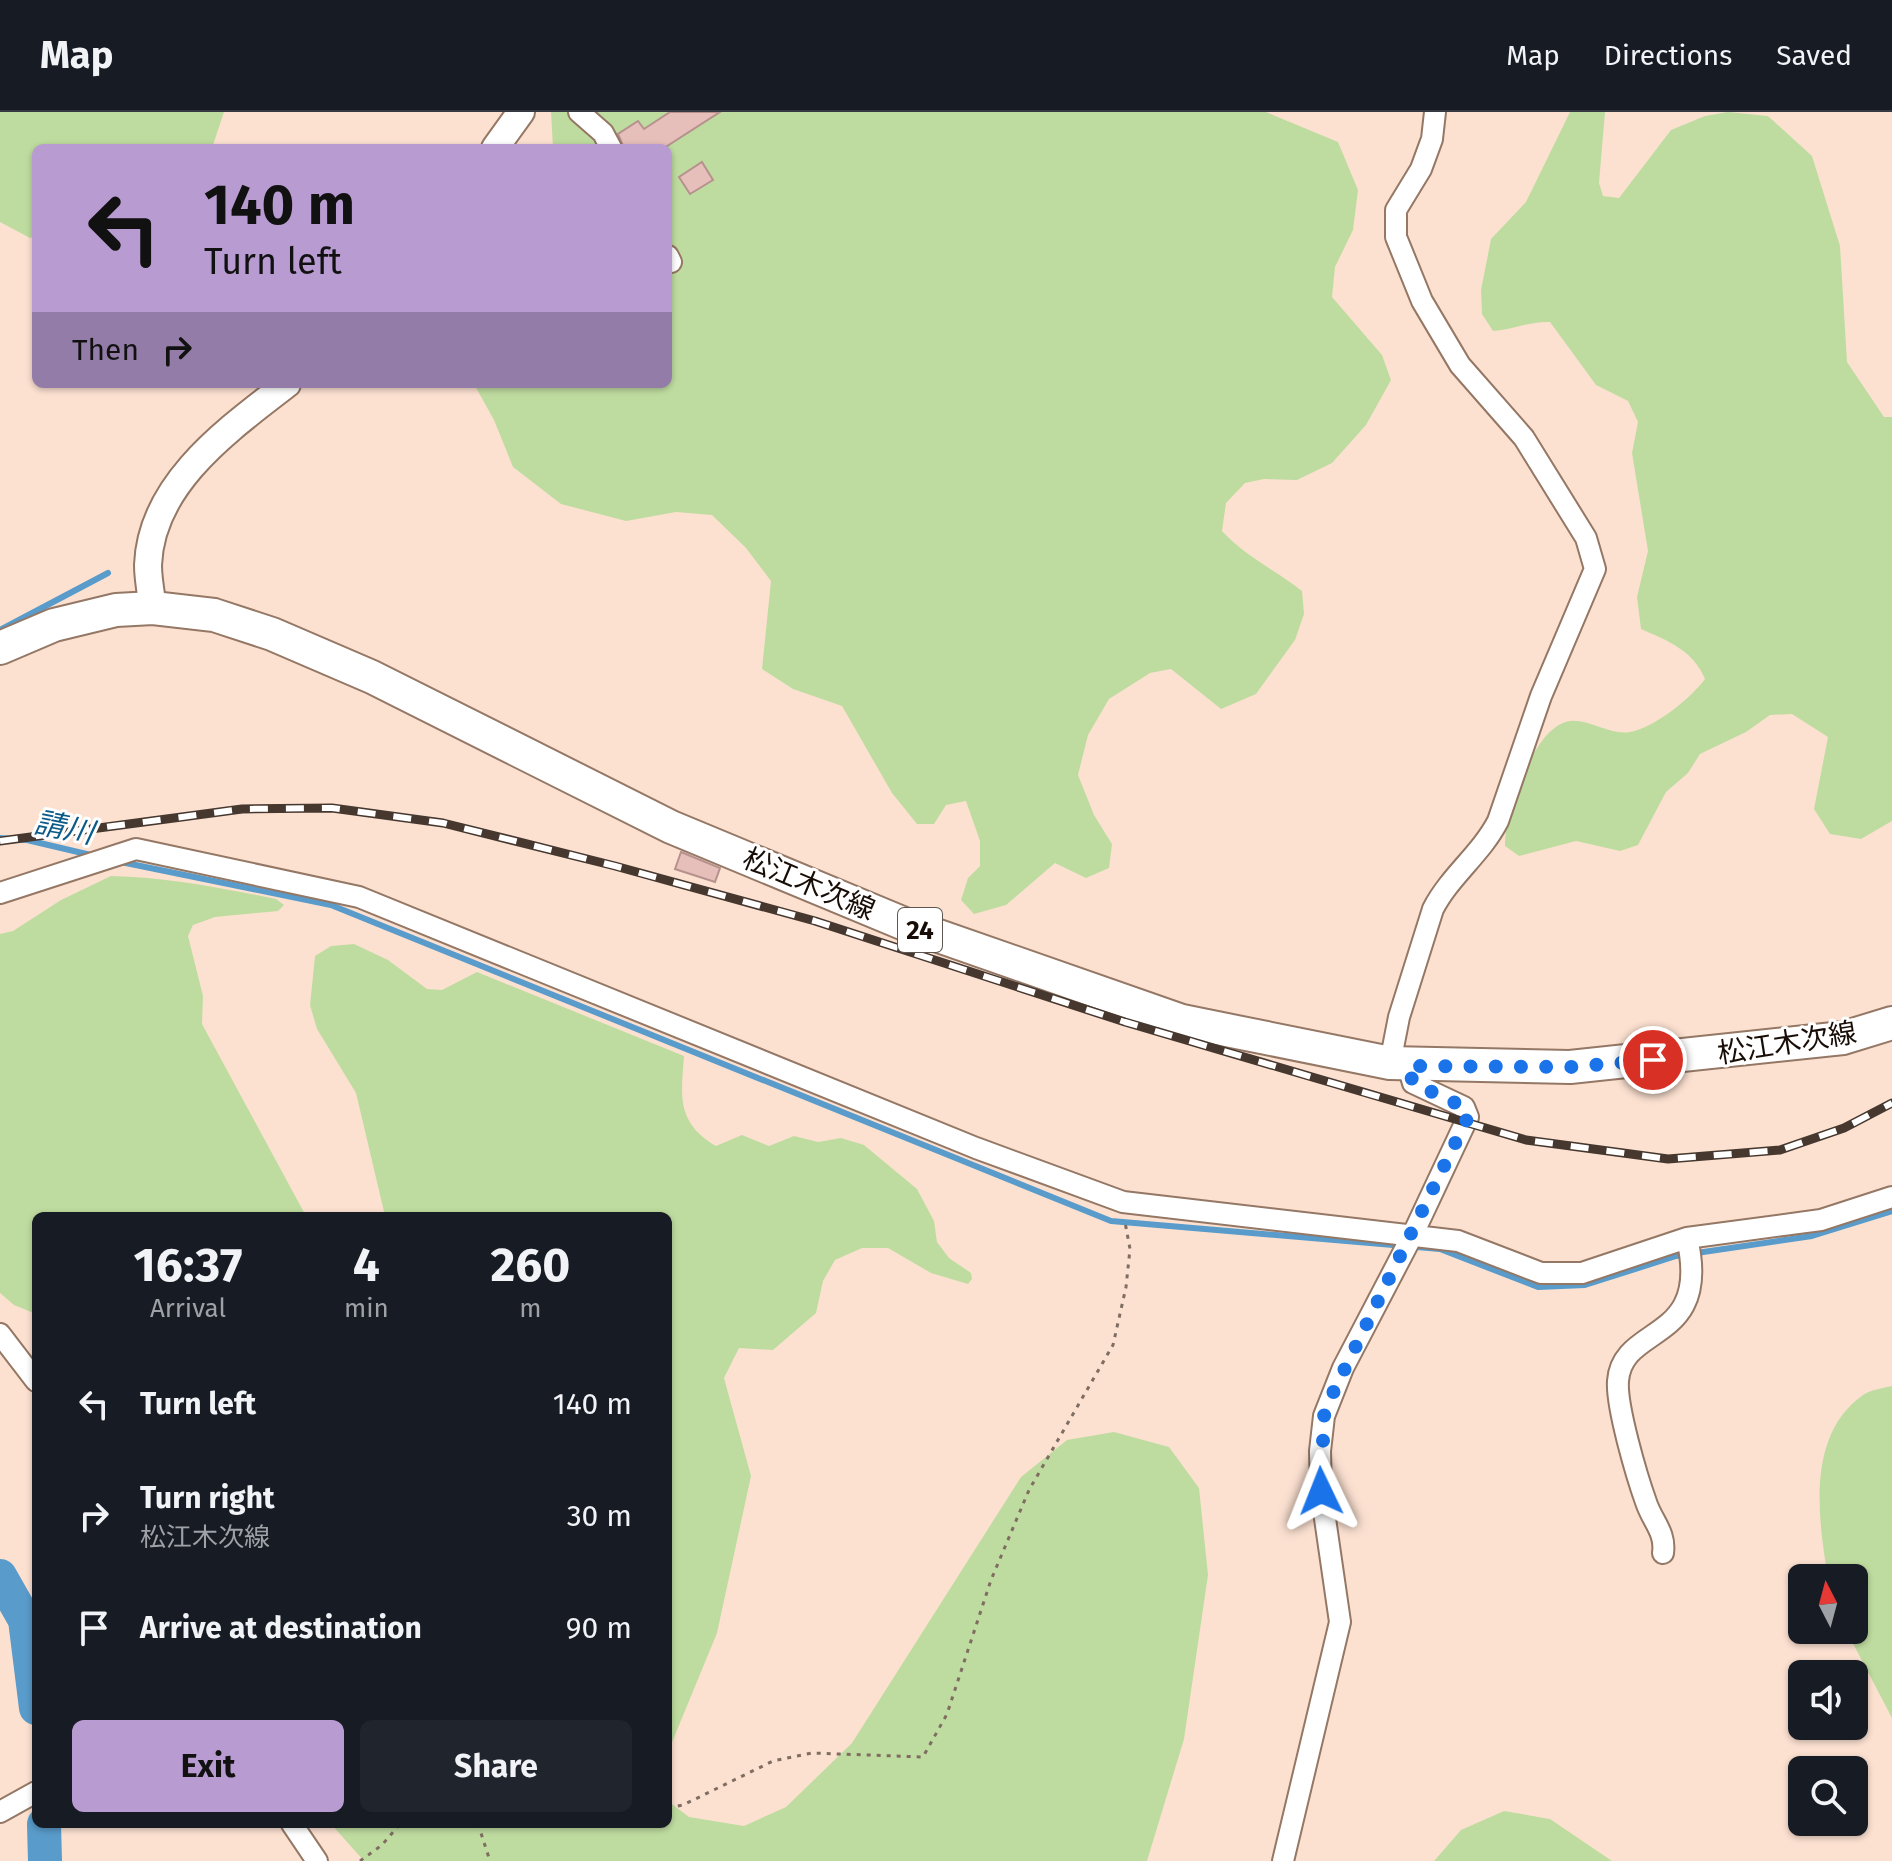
<!DOCTYPE html>
<html lang="en">
<head>
<meta charset="utf-8">
<style>
	body { margin:0; font-family:"Fira Sans","Noto Sans JP",sans-serif; background:#20242c; color:#f1f3f6; height:100vh; display:flex; flex-direction:column; font-size:30px; white-space:nowrap }
	* { box-sizing:border-box; margin:0 }
	p { font-size:26px; color:#9ea1a6 }
	.icon { flex:none; width:44px; height:44px; fill:none; stroke:currentColor; stroke-width:2; stroke-linecap:round; stroke-linejoin:round }
	.map { position:relative; flex:1; overflow:hidden }
	.sheet { position:absolute; left:32px; top:1100px; width:640px; height:616px; display:flex; flex-direction:column; background:#171b24; border-radius:12px; box-shadow:0 2px 6px #0004 }
	.sheet>* { flex:none }
	.banner { position:absolute; left:32px; top:32px; width:640px; height:244px; border-radius:12px; box-shadow:0 2px 6px #0004; background:#b89bd1; color:#111; overflow:hidden }
	.needle { width:52px; rotate:354deg }
	.buttons { position:absolute; left:1788px; top:1452px; display:grid; gap:16px }
	.buttons a { display:grid; place-items:center; width:80px; height:80px; border-radius:12px; background:#171b24; box-shadow:0 2px 6px #0004; font-size:40px }
	.pin { position:absolute; display:grid; place-items:center; width:68px; height:68px; color:#fff; margin:-34px; border:4px solid #fff; border-radius:50%; box-shadow:0 2px 8px #0007 }
	.me { position:absolute; width:88px; margin:-44px; rotate:358deg; stroke-linejoin:round; filter:drop-shadow(0 0 6px #0008) }
	.turn { display:flex; align-items:center; gap:28px; height:168px; padding:0 40px; font-size:36px }
	.turn .icon { width:104px; height:104px; stroke-width:2.5 }
	.turn b { display:block; font-size:56px; line-height:68px }
	.then { display:flex; align-items:center; height:76px; padding:0 40px; background:#0003; gap:16px; font-size:30px }
	.eta { display:flex; justify-content:space-evenly; align-items:center; height:136px; text-align:center }
	.eta b { font-size:48px; font-weight:700; line-height:56px }
	.cta { display:flex; gap:16px; margin-top:auto; padding:16px 40px }
	.cta a { flex:1; height:92px; border-radius:12px; background:#b89bd1; color:#111; font-size:32px; font-weight:700; line-height:92px; text-align:center }
	.cta a+a { background:#20242c; color:#f1f3f6 }
	ul { padding:0; list-style:none }
	li { display:flex; align-items:center; gap:24px; height:112px; padding:0 40px }
	li div { flex:1 }
	li b { display:block; font-size:30px }
	li em { font-style:normal }
	header { display:flex; align-items:center; gap:48px; box-sizing:border-box; height:112px; padding:0 40px; background:#171b24; border-bottom:2px solid #363941 }
	header strong { font-size:38px }
	nav { display:flex; gap:44px; margin-inline-start:auto; font-size:28px }
	.map>svg:first-child { display:block }
	.green { fill:#bfdca0 }
	.lines { fill:none; stroke-linecap:round; stroke-linejoin:round }
	.stream { stroke:#599bca; stroke-width:6 }
	.river { stroke:#599bca; stroke-width:34 }
	.building { fill:#e6bfbb; stroke:#b6918d; stroke-width:2 }
	.minor-casing { stroke:#947764; stroke-width:24 }
	.tertiary-casing { stroke:#947764; stroke-width:30 }
	.primary-casing { stroke:#947764; stroke-width:36 }
	.path { stroke:#7f6d62; stroke-width:3; stroke-dasharray:4 6; stroke-linecap:butt }
	.minor { stroke:#fff; stroke-width:20 }
	.tertiary { stroke:#fff; stroke-width:26 }
	.primary { stroke:#fff; stroke-width:32 }
	.rail-casing { stroke:#46382f; stroke-width:9 }
	.rail { stroke:#fff; stroke-width:6; stroke-dasharray:18; stroke-linecap:butt }
	.route { stroke:#1a73e8; stroke-width:14; stroke-dasharray:0 25.2 }
	.labels { text-anchor:middle; dominant-baseline:central; stroke-width:6; stroke-linejoin:round; paint-order:stroke }
	.shield { fill:#fff; stroke:#5d5651; stroke-width:2 }
	.shield-label { font-size:26px; font-weight:bold; fill:#180d06 }
	.street-label { font-size:28px; fill:#180d06; stroke:#fff }
	.water-label { font-size:30px; font-style:italic; fill:#0b5b89; stroke:#fff }
</style>
</head>
<body>
<header>
<strong>Map</strong>
<nav><a>Map</a><a>Directions</a><a>Saved</a></nav>
</header>
<div class="map">
<svg width="1892" height="1749" viewBox="0 0 1892 1749">
	<rect width="100%" height="100%" fill="#fce1d1"/>
	<!-- green -->
	<path class="green" d="M0 0H224L212 36H36V124L30 126 0 110Z
		M551 0H1266L1338 30 1358 78 1353 118 1335 155 1332 185 1382 243 1391 268 1366 313 1332 351 1297 368 1264 367 1245 371 1226 391 1222 419C1245 444 1275 458 1302 479L1304 502 1295 528 1256 582 1221 597 1171 557 1150 561 1109 587 1088 623 1078 663 1094 703 1112 732 1109 756 1086 766 1055 751 1006 793 974 802 961 788 968 766 980 754V729L966 689 946 693 934 712H917L892 681 842 594 793 577 762 557 771 469 746 436 712 403 676 400 626 409 561 392 513 355 494 308 474 272H668V36H553Z
		M1570 0H1605L1599 71 1603 84 1619 86 1671 18 1705 4 1728 0 1768 4 1812 44 1840 134 1847 250 1884 305H1892V709L1861 727 1830 722 1814 697 1828 625 1792 602 1770 603 1746 620 1700 642 1688 661 1666 680 1638 733 1620 739 1576 729 1519 744 1505 734C1504 703 1534 613 1570 609 1589 607 1612 624 1630 620 1654 616 1691 586 1705 567 1693 538 1668 529 1641 517L1637 485 1648 439 1632 341 1638 310 1628 289 1596 273 1550 210C1529 209 1513 218 1493 219L1482 202 1481 178 1491 127 1526 90Z
		M111 764C167 765 221 776 276 787L284 793 278 799 215 805 193 813 188 824 203 884 202 912 306 1104H36V1202L14 1193 0 1181V822L13 819 61 788Z
		M354 832 388 848 427 877 442 878 477 860 684 944C681 984 676 1010 716 1034L742 1023 769 1034 794 1024 818 1030 841 1026 864 1033 917 1077 934 1109 937 1130 949 1146 971 1161 972 1167 968 1172 931 1161 888 1136H862L835 1148 823 1169 816 1201 773 1238 739 1236 724 1266 751 1364 717 1521 668 1640V1104H385L356 981 317 917 310 893 315 844 331 834Z
		M1892 1274V1606L1846 1518H1854V1466H1828C1818 1406 1806 1323 1863 1283 1870 1278 1883 1276 1892 1274Z
		M1114 1320 1169 1335 1199 1376 1208 1463 1184 1627 1147 1749H364L331 1712H668V1689L689 1705 744 1714 786 1695 852 1631 1021 1365 1067 1328Z
		M1504 1699 1550 1707 1612 1749H1434L1461 1718Z"/>
	<g class="lines">
		<!-- stream -->
		<path class="stream" d="M0 518 108 461
			M0 726 27 728 95 744
			M121 750 331 793 1111 1109 1440 1137 1538 1175 1585 1173 1676 1144 1812 1124 1892 1099"/>
		<!-- river -->
		<path class="river" d="M0 1464 25 1508 36 1596
			M44 1712 45 1749"/>
	</g>
	<!-- building -->
	<path class="building" d="M670 0H720L664 36H624L618 22 638 9 644 17Z
		M702 50 713 68 690 82 679 65Z
		M681 740 720 756 715 770 675 757Z"/>
	<g class="lines">
		<!-- minor casing -->
		<g class="minor-casing">
			<path id="minor" d="M579 0 603 21 611 36
				M668 144 671 150
				M0 781 136 737 359 785 976 1036 1123 1090 1458 1129 1541 1161H1582L1687 1126 1821 1108 1892 1085
				M1390 951 1399 905 1433 797C1450 764 1481 742 1498 709L1541 584 1595 457 1586 426 1524 326 1460 253 1422 189 1396 125V98L1421 57 1432 27 1435 0
				M0 1222 36 1269
				M1663 1441C1666 1420 1652 1409 1646 1390 1637 1365 1616 1294 1618 1269 1622 1211 1712 1233 1687 1126
				M0 1700 36 1680
				M292 1712 317 1749
				M1283 1749 1340 1510 1321 1379 1320 1339 1324 1304 1343 1256 1413 1122 1468 1005 1464 995 1413 971 1408 954"/>
		</g>
		<!-- tertiary casing -->
		<g class="tertiary-casing">
			<path id="tertiary" d="M495 36 521 0
				M153 496C151 482 148 467 148 453 151 371 229 317 287 272"/>
		</g>
		<!-- primary casing -->
		<g class="primary-casing">
			<path id="primary" d="M0 536 54 513 116 498 153 496 214 503 272 522 372 565 671 715 907 813 1182 909 1390 951 1570 955 1843 926 1892 911"/>
		</g>
		<!-- path -->
		<path class="path" d="M668 1696 683 1693 773 1649 812 1641 923 1645 947 1602 991 1468 1029 1378 1113 1233 1126 1175 1130 1137 1125 1110
			M478 1712 490 1749
			M360 1749 382 1733 400 1712"/>
		<!-- minor -->
		<use href="#minor" class="minor"/>
		<!-- tertiary -->
		<use href="#tertiary" class="tertiary"/>
		<!-- primary -->
		<use href="#primary" class="primary"/>
		<!-- rail casing -->
		<g class="rail-casing">
			<path id="rail" d="M0 729 242 697 332 696 443 711 615 754 815 809 1125 910 1526 1028 1668 1047 1780 1038 1844 1016 1892 991"/>
		</g>
		<!-- rail -->
		<use href="#rail" class="rail"/>
	</g>
	<g class="lines">
		<!-- route -->
		<path class="route" d="M1321 1379 1324 1304 1333 1281 1468 1005 1464 995 1413 971 1408 954 1570 955 1653 948"/>
	</g>
	<g class="labels">
		<!-- shield labels -->
		<rect class="shield" x="898" y="796" width="44" height="44" rx="6"/>
		<g class="shield-label">
			<text x="920" y="818">24</text>
		</g>
		<!-- street labels -->
		<g class="street-label">
			<text transform="translate(809 772) rotate(23)">松江木次線</text>
			<text transform="translate(1787 931) rotate(-9)">松江木次線</text>
		</g>
		<!-- water labels -->
		<g class="water-label">
			<text transform="translate(64 716) rotate(11)">請川</text>
		</g>
	</g>
</svg>
<div class="buttons">
<a><svg class="needle" viewBox="-14 -14 28 28"><path d="M0-13l5 13h-10z" fill="#e53935"/><path d="M0 13l5-13h-10z" fill="#9ea1a6"/></svg></a>
<a><svg class="icon" aria-label="sound" viewBox="0 0 24 24"><path d="M4 9h4l5-4v14l-5-4H4zM17 9q2 3 0 6"/></svg></a>
<a><svg class="icon" aria-label="search" viewBox="0 0 24 24"><circle cx="10" cy="10" r="6"/><path d="M15 15l6 6"/></svg></a>
</div>
<div class="pin" style="left:1653px;top:948px;background:#d93025"><svg class="icon" aria-label="arrive" viewBox="0 0 24 24"><path d="M6 21V4h12l-3 4 3 4H6"/></svg></div>
<svg class="me" style="left:1321px;top:1379px" viewBox="-20 -20 40 40"><path d="M0-17L14 15 0 8-14 15z" fill="#1a73e8" stroke="#fff" stroke-width="4"/></svg>
<div class="banner">
<div class="turn"><svg class="icon" aria-label="left" viewBox="0 0 24 24"><path d="M17 20v-9H6M10 6l-5 5 5 5"/></svg><div><b>140 m</b>Turn left</div></div>
<div class="then">Then<svg class="icon" aria-label="right" viewBox="0 0 24 24"><path d="M7 20v-9h11M14 6l5 5-5 5"/></svg></div>
</div>
<section class="sheet">
<div class="eta">
<div><b>16:37</b><p>Arrival</p></div>
<div><b>4</b><p>min</p></div>
<div><b>260</b><p>m</p></div>
</div>
<ul>
<li><svg class="icon" aria-label="left" viewBox="0 0 24 24"><path d="M17 20v-9H6M10 6l-5 5 5 5"/></svg><div><b>Turn left</b></div><em>140 m</em></li>
<li><svg class="icon" aria-label="right" viewBox="0 0 24 24"><path d="M7 20v-9h11M14 6l5 5-5 5"/></svg><div><b>Turn right</b><p>松江木次線</p></div><em>30 m</em></li>
<li><svg class="icon" aria-label="arrive" viewBox="0 0 24 24"><path d="M6 21V4h12l-3 4 3 4H6"/></svg><div><b>Arrive at destination</b></div><em>90 m</em></li>
</ul>
<div class="cta"><a>Exit</a><a>Share</a></div>
</section>
</div>
</body>
</html>
